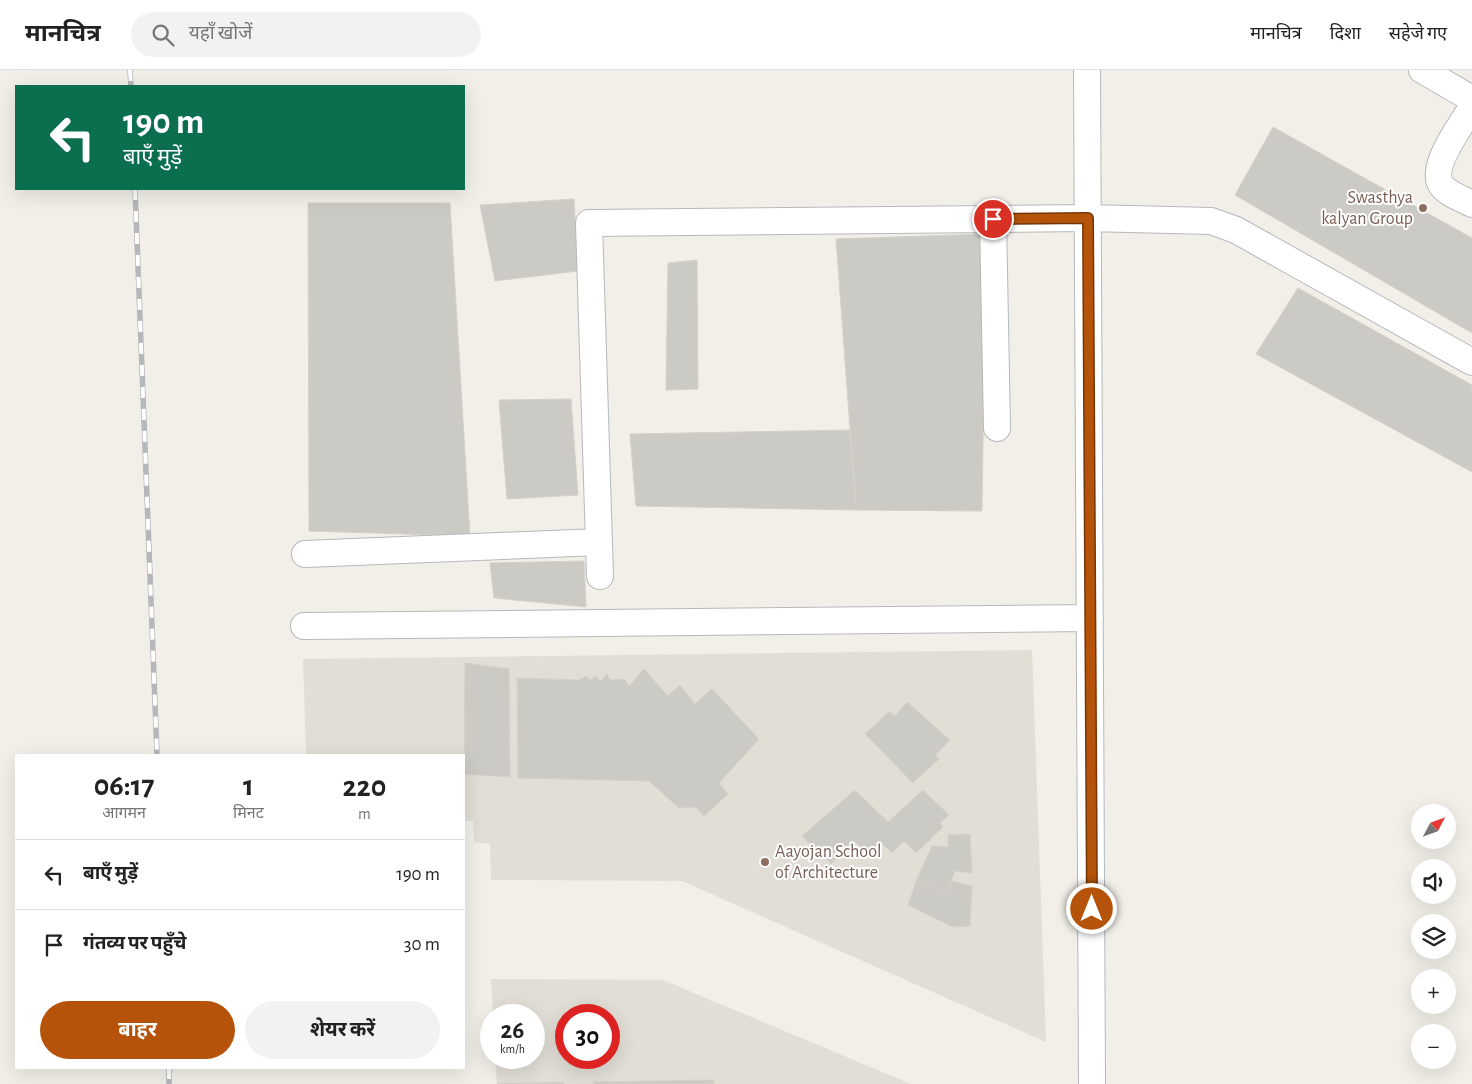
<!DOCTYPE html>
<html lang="hi">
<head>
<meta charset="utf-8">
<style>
	body { margin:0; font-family:"Alegreya Sans","Noto Sans Devanagari",sans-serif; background:#f2f2f2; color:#222; height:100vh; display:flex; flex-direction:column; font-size:19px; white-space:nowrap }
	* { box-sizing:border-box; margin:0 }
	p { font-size:16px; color:#767676 }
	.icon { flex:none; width:28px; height:28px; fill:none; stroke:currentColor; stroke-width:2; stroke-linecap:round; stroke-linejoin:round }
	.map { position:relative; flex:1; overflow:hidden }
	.details { position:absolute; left:15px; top:684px; width:450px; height:315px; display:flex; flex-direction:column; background:#fff; border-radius:0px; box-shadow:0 5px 20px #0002 }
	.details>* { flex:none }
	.banner { position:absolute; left:15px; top:15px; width:450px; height:105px; border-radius:0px; box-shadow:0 5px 20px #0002; background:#0b6e4f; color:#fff; overflow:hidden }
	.needle { width:32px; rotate:49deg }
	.controls { position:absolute; left:1411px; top:734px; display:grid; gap:10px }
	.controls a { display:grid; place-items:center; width:45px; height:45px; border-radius:50%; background:#fff; box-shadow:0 5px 20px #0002; font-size:25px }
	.speed { position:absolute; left:480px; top:934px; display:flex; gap:10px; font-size:25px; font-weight:700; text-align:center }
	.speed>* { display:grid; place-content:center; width:65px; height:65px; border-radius:50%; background:#fff; box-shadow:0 5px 20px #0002; line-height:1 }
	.speed small { font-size:12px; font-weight:400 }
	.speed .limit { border:8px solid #d22; background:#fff; color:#111 }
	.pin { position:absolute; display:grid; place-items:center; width:42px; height:42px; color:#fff; margin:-21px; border:2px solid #fff; border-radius:50%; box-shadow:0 1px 5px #0007 }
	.me { position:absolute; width:55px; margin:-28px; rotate:0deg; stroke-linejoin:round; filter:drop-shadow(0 0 4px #0008) }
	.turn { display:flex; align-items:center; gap:18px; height:105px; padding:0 25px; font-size:22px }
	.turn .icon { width:65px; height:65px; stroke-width:2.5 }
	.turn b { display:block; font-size:35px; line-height:42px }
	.eta { display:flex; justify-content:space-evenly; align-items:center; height:85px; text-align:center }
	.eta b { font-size:30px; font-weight:700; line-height:35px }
	.cta { display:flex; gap:10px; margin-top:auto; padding:10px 25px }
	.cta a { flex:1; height:58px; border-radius:30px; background:#b45309; color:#fff; font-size:20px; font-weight:700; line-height:58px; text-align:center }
	.cta a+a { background:#f2f2f2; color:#222 }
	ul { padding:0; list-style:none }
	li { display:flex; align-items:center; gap:15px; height:70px; padding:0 25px; border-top:1px solid #e0e0e0 }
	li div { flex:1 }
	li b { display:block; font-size:19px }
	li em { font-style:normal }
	header { display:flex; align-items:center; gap:30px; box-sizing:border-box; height:70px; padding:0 25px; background:#fff; border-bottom:1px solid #e0e0e0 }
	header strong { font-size:24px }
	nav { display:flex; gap:28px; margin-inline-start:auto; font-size:18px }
	.search { width:350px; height:45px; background:#f2f2f2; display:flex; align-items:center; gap:12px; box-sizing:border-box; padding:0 18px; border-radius:28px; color:#767676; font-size:19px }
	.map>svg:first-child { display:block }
	.education { fill:#e1ded6; fill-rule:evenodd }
	.building { fill:#cccac5; stroke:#d6d1c6 }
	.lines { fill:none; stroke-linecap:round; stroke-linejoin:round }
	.minor-casing { stroke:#b5b8bc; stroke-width:28 }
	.minor { stroke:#fff; stroke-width:26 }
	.rail-casing { stroke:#b6b7b8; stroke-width:5.5 }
	.rail { stroke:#fff; stroke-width:4; stroke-dasharray:11; stroke-linecap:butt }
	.route-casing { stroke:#753606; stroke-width:12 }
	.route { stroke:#b45309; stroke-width:9 }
	.education-dot { fill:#8d6e63; stroke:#fff; stroke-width:2 }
	.labels { text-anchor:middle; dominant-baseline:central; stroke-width:4; stroke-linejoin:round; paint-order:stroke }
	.education-label { font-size:18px; fill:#785e54; stroke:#fff; text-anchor:end }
</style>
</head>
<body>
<header>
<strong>मानचित्र</strong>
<div class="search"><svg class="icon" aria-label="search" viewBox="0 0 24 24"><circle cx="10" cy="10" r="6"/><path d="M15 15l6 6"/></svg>यहाँ खोजें</div>
<nav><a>मानचित्र</a><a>दिशा</a><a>सहेजे गए</a></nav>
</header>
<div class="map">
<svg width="1472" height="1014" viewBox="0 0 1472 1014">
	<rect width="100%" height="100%" fill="#f1efe8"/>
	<!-- education -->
	<path class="education" d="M1032 580 1046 972 682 811 491 810 490 774 474 772 473 751H464V685H306L303 589Z
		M491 909 663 910 911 1014H497L495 988H534V945H493ZM566 945H609V988H566Z"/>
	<!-- building -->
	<path class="building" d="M1273 57 1472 168V263L1235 125Z
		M574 129 578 201 495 211 480 135Z
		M308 133H450L470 466 309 461Z
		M986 164 982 441 856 440 836 169Z
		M697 190 698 319 666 320 668 193Z
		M1298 218 1472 315V402L1256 284Z
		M571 329 578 425 507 429 499 330Z
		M850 360 856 440 636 436 630 364Z
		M584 491 586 537 494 528 490 493Z
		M465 593 509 599 510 707 464 704Z
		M644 599 668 626 680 615 695 634 712 619 759 669 719 713 728 724 704 746 696 737 679 738 649 711 518 708 517 608 579 610 586 606 591 610 595 606 601 611 607 604 610 610 624 609 629 616Z
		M907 632 950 670 935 685 939 689 913 713 865 664 889 642 895 646Z
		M855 720 888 752 923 720 949 745 940 753 943 757 916 783 904 771 892 783 880 772 868 782 855 772 831 794 802 766Z
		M970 764 972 803 955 801 946 824 917 809 932 776 948 777V765Z
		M917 809 946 824 951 811 972 816 970 856 953 857 908 835Z
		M714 1010V1014H594L593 1012Z
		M564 1012V1014H497Z"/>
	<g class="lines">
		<!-- minor casing -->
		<g class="minor-casing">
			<path id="minor" d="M1087 0 1092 1014
				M1422 0 1472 29
				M1472 37C1462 54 1428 98 1442 116 1448 124 1463 129 1472 134
				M993 149 997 358
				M305 484 599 472
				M600 506 589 153 1088 148 1211 151 1236 160 1472 292
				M304 556 1090 548"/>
		</g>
		<!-- minor -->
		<use href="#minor" class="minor"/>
		<!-- rail casing -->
		<g class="rail-casing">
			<path id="rail" d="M130 0 131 16
				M135 119 157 685
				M169 998V1014"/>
		</g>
		<!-- rail -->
		<use href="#rail" class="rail"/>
	</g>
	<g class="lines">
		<!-- route casing -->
		<g class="route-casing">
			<path id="route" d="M993 149 1088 148 1092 839"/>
		</g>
		<!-- route -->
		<use href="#route" class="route"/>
	</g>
	<!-- markers -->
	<g class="education-dot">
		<circle cx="1423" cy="138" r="5"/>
		<circle cx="765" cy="792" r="5"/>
	</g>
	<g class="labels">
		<!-- education labels -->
		<g class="education-label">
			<text x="1413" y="128">Swasthya<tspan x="1413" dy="21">kalyan Group</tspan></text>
			<text x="775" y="782" text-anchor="start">Aayojan School<tspan x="775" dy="21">of Architecture</tspan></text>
		</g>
	</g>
</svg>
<div class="controls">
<a><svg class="needle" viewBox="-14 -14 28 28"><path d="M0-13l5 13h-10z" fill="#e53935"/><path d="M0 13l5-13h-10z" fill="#767676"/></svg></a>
<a><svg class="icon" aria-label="sound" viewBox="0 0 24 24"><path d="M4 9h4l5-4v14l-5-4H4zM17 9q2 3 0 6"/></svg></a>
<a><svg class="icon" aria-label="layers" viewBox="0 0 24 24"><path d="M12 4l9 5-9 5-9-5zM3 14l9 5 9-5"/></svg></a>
<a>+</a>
<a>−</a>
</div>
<div class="speed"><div>26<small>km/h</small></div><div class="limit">30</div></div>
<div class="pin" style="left:993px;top:149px;background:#d93025"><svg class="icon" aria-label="arrive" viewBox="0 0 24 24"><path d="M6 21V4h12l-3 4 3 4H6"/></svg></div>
<svg class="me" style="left:1092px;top:839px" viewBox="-20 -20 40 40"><circle r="17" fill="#b45309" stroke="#fff" stroke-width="3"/><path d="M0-11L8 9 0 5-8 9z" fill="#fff"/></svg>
<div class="banner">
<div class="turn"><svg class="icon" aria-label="left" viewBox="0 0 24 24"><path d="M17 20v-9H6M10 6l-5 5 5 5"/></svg><div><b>190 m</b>बाएँ मुड़ें</div></div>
</div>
<section class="details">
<div class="eta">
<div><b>06:17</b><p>आगमन</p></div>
<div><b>1</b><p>मिनट</p></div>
<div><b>220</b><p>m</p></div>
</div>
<ul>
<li><svg class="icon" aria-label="left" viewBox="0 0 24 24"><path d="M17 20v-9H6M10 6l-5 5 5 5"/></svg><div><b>बाएँ मुड़ें</b></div><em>190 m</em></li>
<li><svg class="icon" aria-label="arrive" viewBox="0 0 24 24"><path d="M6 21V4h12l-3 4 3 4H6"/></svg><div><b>गंतव्य पर पहुँचे</b></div><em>30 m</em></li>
</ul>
<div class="cta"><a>बाहर</a><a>शेयर करें</a></div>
</section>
</div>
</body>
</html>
